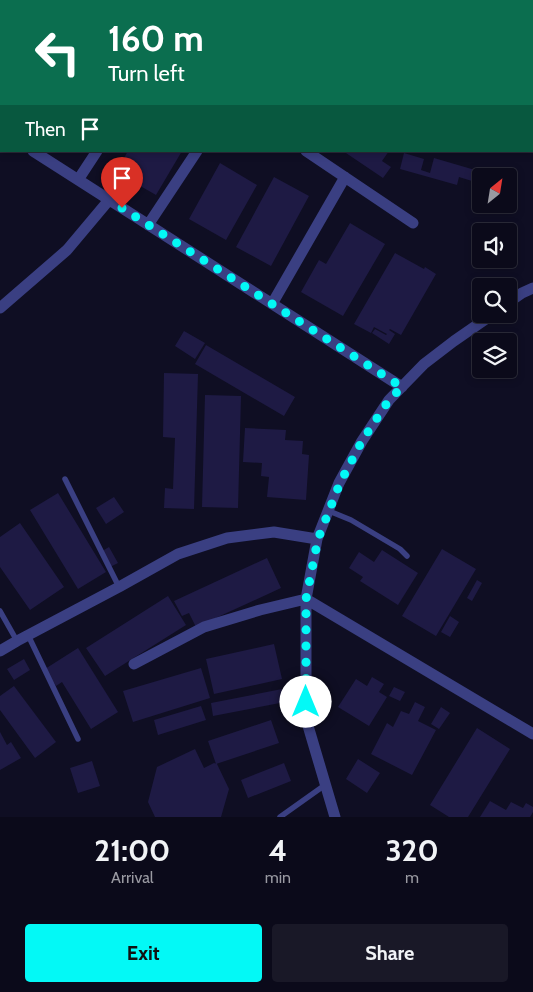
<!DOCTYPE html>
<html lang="en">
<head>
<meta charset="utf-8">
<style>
	body { margin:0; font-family:Cabin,sans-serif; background:#191827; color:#f1f3f6; height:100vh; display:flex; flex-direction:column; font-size:19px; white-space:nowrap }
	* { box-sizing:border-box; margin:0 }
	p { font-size:16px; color:#9a9aa2 }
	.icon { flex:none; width:28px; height:28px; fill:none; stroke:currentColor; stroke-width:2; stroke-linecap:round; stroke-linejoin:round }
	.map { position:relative; height:817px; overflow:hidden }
	.details { display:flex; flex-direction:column; background:#0b0a1a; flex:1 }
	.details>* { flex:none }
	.hud { position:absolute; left:0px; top:0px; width:534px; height:152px; box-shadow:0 2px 8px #0003,0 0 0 1px #2b2b39; background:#0b6e4f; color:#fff; overflow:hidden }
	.needle { width:32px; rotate:30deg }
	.controls { position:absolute; left:472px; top:168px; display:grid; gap:10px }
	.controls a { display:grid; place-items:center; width:45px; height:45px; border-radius:5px; background:#0b0a1a; box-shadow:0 2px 8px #0003,0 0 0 1px #2b2b39; font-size:25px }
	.pin { position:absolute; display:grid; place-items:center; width:42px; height:42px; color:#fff; margin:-51px -21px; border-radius:50% 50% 50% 0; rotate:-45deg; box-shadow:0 0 5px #0007 }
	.pin .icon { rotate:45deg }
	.me { position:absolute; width:55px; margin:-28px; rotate:0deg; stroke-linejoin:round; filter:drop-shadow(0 0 4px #0008) }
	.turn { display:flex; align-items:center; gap:18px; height:105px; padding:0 25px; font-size:22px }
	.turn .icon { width:65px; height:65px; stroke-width:2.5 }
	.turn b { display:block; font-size:35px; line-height:42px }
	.then { display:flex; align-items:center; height:48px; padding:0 25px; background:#0003; gap:10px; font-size:19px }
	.eta { display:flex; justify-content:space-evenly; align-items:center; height:85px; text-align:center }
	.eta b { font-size:30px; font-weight:700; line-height:35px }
	.action { display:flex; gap:10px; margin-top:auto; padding:10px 25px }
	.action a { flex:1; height:58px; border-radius:5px; background:#03f9f6; color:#111; font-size:20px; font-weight:700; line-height:58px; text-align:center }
	.action a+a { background:#191827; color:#f1f3f6 }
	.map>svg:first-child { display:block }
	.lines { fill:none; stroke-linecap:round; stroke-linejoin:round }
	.stream { stroke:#0a2440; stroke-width:4.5 }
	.building { fill:#1e1a44 }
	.service { stroke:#3a3f82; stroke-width:5.5 }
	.minor { stroke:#3a3f82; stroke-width:11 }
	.route { stroke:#03f9f6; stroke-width:9; stroke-dasharray:0 16.2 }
</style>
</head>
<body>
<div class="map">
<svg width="533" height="817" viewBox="0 0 533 817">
	<rect width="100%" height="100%" fill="#0f0e23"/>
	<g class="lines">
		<!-- stream -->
		<path class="stream" d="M312 0 314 1"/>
	</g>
	<!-- building -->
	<path class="building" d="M128 151H182L156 195 116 172Z
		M343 151H389L382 161 391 167 383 178Z
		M404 153 424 159 421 170 430 173 434 158 475 170 472 181 459 177 457 185 400 169Z
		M220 163 257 185 226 240 189 219Z
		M274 177 309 196 271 266 236 247Z
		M350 223 385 244 343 316 301 292 319 260 326 264Z
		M395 253 424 269 425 267 436 274 401 335 390 329 389 330 395 334 389 344 372 333 375 329 386 335 387 334 374 327 371 333 354 324Z
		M184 331 205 343 195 359 175 346Z
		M206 345 295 397 284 416 195 364Z
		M164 373 198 374 194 509 164 508 165 488 173 489 175 438 163 437Z
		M205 395 241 396 238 508 202 507Z
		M245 428 286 430 285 440 303 441 302 454 309 455 306 500 267 497 269 477 261 476 262 463 243 462Z
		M58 493 106 572 78 589 30 510Z
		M114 497 124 512 106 524 96 508Z
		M20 523 64 587 30 610 0 567V537Z
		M109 547 118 563 108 568 99 553Z
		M442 549 476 569 436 636 402 616Z
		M382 550 418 573 398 605 360 581 363 577 349 568 359 552 374 562Z
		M267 558 281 588 196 627 189 613 182 616 174 601Z
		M477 580 482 583 472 601 467 598Z
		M168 596 186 625 105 676 86 648Z
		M450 616 459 622 450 637 441 632Z
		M274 644 282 679 214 694 206 659Z
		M78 648 118 712 91 729 62 682 56 686 45 669Z
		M24 659 30 670 14 680 7 669Z
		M201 668 210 698 133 722 123 691Z
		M372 677 384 684 379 692 387 697 369 726 338 707 356 679 367 686Z
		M14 686 56 742 35 758 0 710V696Z
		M394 687 405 692 400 701 389 696Z
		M282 689 285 702 213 716 211 703Z
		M415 702 425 707 418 721 436 730 412 775 371 754 387 723 393 727 401 711 409 714Z
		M201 706 206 720 158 735 154 720Z
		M441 707 450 713 439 729 431 724Z
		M271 720 279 743 216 764 208 741Z
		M477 728 510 749 468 817H449L430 805Z
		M0 732 7 745 11 742 21 758 0 770Z
		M195 749 204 768 214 763 217 764 229 789 221 817H155L148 802 157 767Z
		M358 759 380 773 367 793 346 779Z
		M92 761 100 786 78 793 70 768Z
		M284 763 291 781 248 798 241 780Z
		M490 801 506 810 511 802 523 808 526 803 533 807V812L530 817H480Z"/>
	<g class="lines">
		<!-- service -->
		<path class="service" d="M65 479 119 587
			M329 511 351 520 400 549 407 556
			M0 611 17 641
			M28 635 78 739
			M280 817 325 785"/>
		<!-- minor -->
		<path class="minor" d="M259 0 260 1
			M0 12 1 13
			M0 130 1 131
			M33 151 402 387
			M306 151 413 223
			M78 180 97 151
			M148 225 197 151
			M509 302 522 293 533 288
			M272 304 345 177
			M0 308 67 250 109 200
			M0 651 17 641 119 587 178 554 227 538 274 532 317 539
			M134 664 204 627 260 610 306 599 533 734
			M335 817 306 719V599L317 539 339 483 362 441 389 400 424 364 454 341 493 314"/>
	</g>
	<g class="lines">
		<!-- route -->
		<path class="route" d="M122 208 402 387 389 400 362 441 340 483 318 539 306 599V702"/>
	</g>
</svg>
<div class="controls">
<a><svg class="needle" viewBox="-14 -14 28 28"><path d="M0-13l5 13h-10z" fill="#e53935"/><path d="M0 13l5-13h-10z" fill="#9a9aa2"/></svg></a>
<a><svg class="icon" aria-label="sound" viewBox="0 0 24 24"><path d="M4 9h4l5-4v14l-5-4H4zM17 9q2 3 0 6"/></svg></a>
<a><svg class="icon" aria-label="search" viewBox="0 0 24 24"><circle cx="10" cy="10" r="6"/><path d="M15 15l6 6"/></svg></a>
<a><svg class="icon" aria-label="layers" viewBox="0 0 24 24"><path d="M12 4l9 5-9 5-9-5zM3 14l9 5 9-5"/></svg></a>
</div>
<div class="pin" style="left:122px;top:208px;background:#d93025"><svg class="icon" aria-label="arrive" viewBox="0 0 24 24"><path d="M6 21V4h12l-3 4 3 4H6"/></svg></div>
<svg class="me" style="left:306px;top:702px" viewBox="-20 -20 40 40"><circle r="19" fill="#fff"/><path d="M0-13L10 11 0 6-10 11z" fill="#03f9f6"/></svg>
<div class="hud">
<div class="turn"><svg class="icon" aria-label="left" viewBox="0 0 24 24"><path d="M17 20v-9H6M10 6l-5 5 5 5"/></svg><div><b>160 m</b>Turn left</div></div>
<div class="then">Then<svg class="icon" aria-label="arrive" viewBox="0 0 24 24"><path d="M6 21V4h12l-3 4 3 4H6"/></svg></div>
</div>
</div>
<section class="details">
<div class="eta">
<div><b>21:00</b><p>Arrival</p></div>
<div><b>4</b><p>min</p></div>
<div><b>320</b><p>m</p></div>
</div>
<div class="action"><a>Exit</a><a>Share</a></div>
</section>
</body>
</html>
